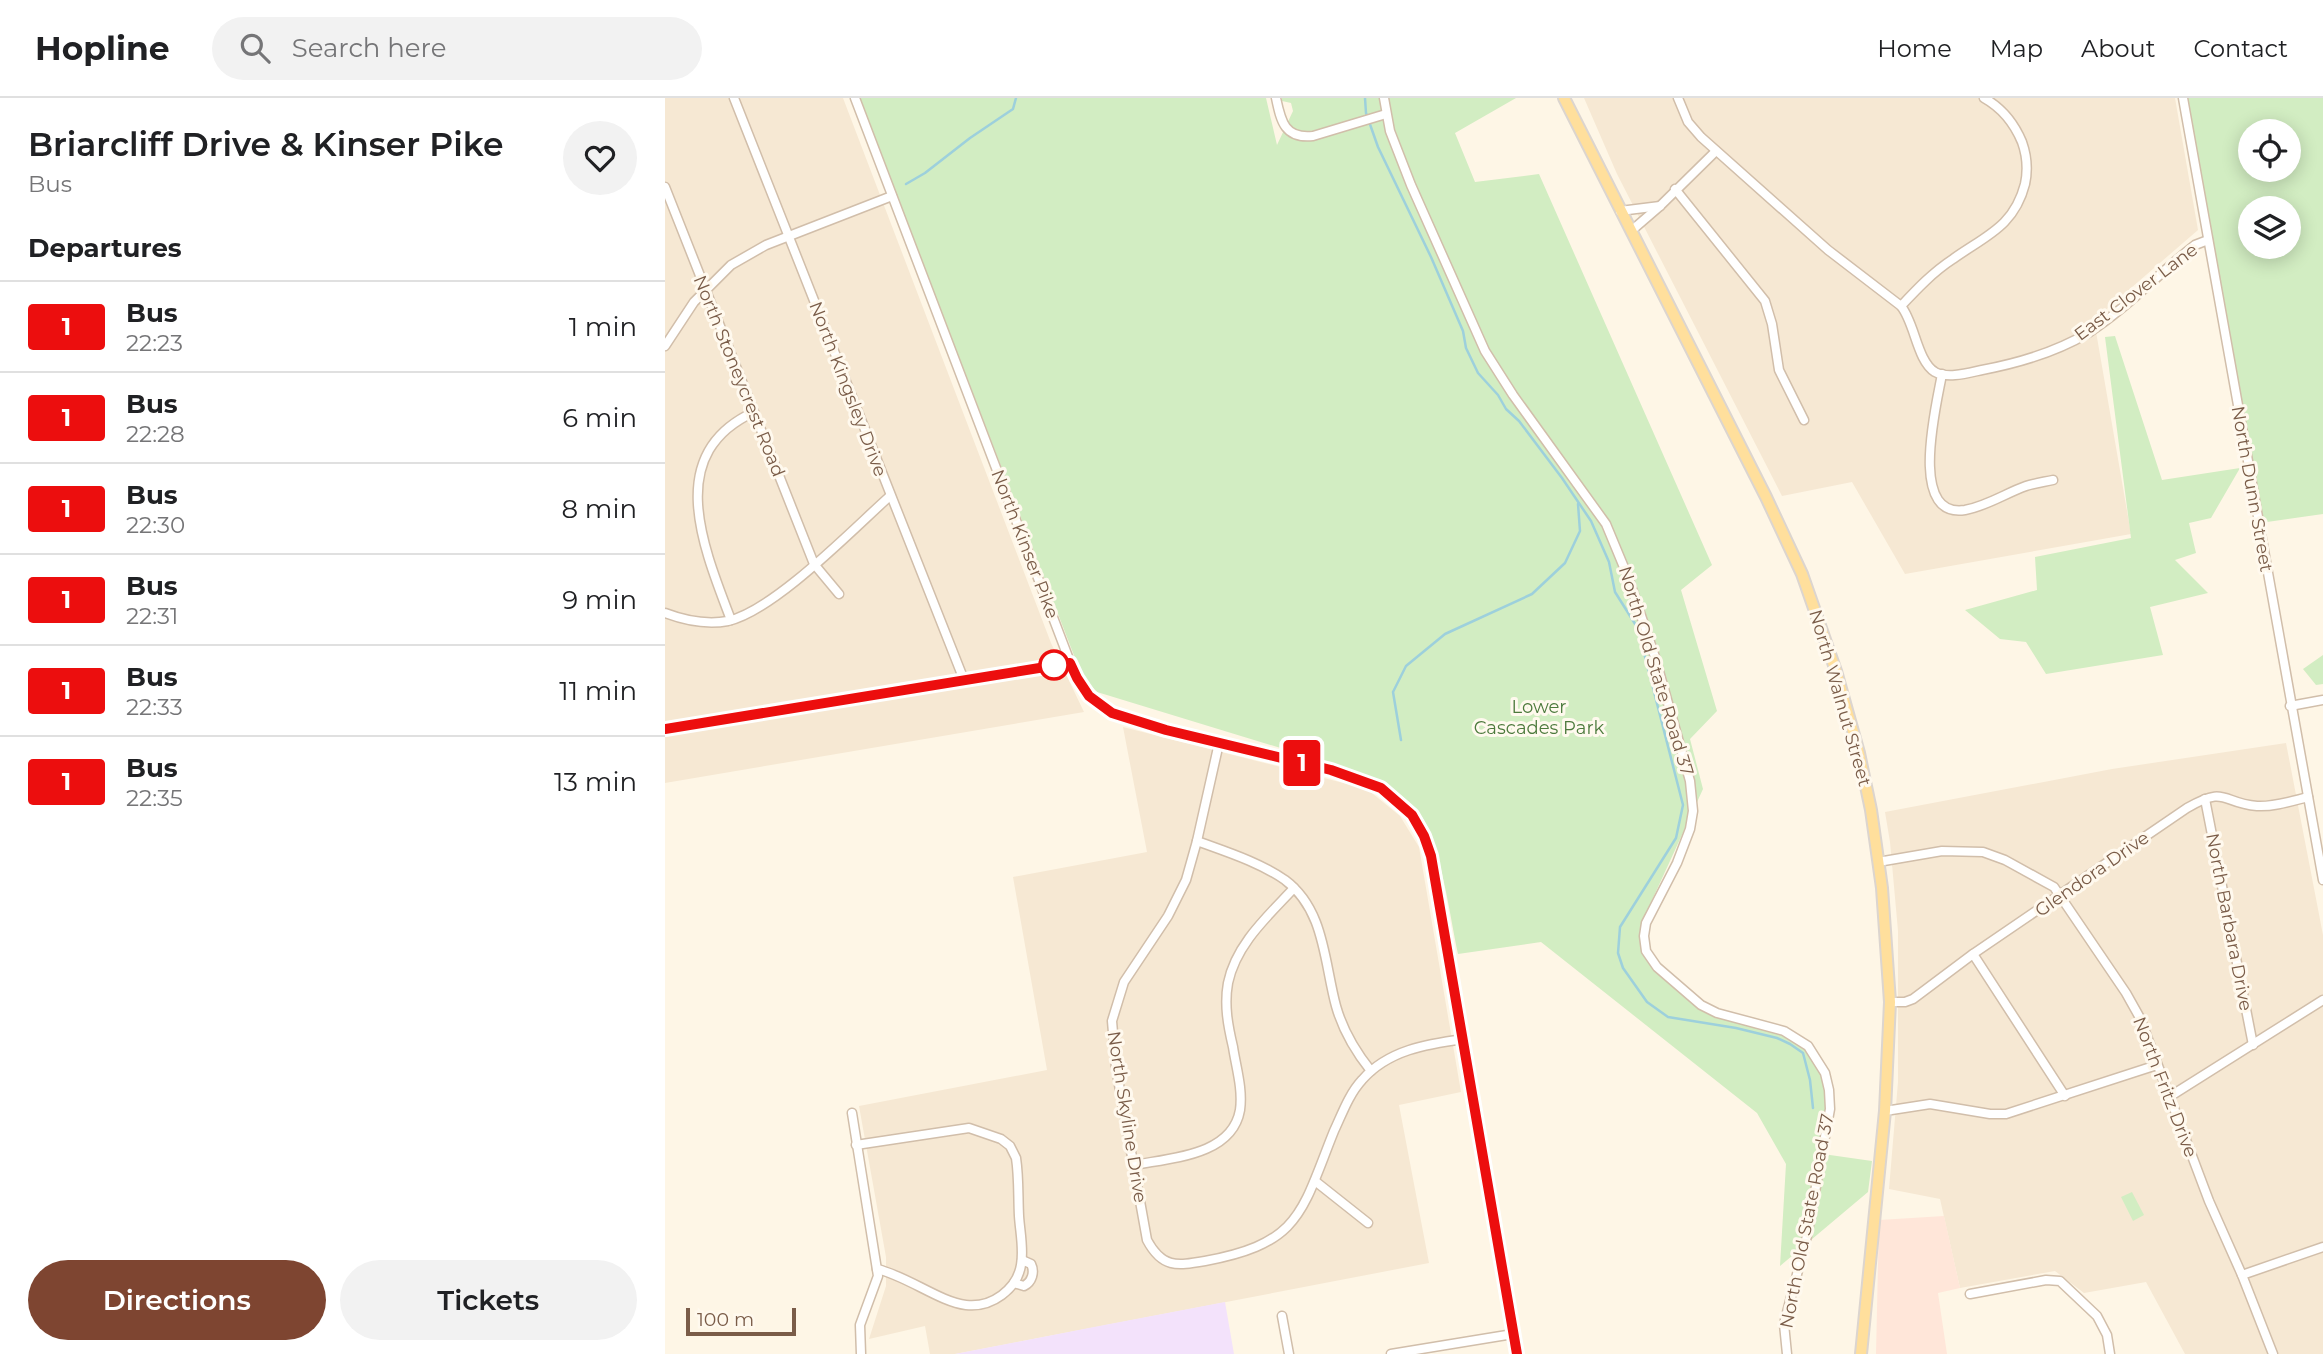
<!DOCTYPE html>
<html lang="en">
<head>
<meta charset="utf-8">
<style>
	:root { --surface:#fff; --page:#f2f2f2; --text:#202124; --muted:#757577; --line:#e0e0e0; --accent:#7e4531 }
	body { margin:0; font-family:Montserrat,sans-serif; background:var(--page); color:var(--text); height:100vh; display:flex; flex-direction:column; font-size:26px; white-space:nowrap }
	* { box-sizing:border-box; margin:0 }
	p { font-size:23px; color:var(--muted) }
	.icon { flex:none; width:38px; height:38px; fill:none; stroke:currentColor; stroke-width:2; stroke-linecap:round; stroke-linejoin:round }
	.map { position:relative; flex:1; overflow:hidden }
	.sheet { display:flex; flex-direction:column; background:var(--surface); width:665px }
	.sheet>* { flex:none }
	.badge { padding:0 14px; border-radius:5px; font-size:24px; line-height:46px }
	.fabs { position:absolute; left:1573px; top:21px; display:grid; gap:14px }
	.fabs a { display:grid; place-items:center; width:63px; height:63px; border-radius:50%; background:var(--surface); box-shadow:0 4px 18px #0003; font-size:35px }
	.scale { position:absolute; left:21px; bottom:18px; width:110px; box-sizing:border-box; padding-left:7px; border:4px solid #7a5c48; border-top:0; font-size:19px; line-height:24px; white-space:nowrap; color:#7a5c48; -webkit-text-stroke:5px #fff9ee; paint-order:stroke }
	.map>.badge { position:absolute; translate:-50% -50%; box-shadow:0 0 0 4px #fff }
	h2 { padding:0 28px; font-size:26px; line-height:63px }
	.round { display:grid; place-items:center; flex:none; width:74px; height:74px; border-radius:37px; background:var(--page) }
	.overview { display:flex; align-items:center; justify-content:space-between; height:119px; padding:0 28px }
	h1 { font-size:33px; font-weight:600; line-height:52px }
	.action { display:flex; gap:14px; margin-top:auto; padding:14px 28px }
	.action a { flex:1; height:80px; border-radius:42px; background:var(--accent); color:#fff; font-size:28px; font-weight:600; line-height:80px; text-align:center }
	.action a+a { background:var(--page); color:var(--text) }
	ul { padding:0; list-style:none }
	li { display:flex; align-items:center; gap:21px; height:91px; padding:0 28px; border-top:2px solid var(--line) }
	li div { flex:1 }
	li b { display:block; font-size:26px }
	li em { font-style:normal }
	li .badge { min-width:77px; font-weight:700; text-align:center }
	header { display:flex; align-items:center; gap:42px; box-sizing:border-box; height:98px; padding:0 35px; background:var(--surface); border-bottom:2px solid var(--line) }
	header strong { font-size:33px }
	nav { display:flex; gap:38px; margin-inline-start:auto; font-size:24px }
	.search { width:490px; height:63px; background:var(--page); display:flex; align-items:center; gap:18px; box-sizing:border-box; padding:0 24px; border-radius:38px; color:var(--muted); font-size:26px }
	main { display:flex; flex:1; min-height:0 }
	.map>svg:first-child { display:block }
	.residential { fill:#f6e8d3 }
	.commercial { fill:#ffe6d9 }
	.education { fill:#f3e2fb }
	.green { fill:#d2edc2; fill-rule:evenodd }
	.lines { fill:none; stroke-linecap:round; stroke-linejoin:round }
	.stream { stroke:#9dd0dc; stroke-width:2.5 }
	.minor-casing { stroke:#d1beaa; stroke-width:11 }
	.major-casing { stroke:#dcd5cf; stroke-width:14 }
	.minor { stroke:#fff; stroke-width:8 }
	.major { stroke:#ffdf9c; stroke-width:10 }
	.line-casing { stroke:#fff; stroke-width:16 }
	.line { stroke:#ec0e0e; stroke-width:10 }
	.stop-dot { fill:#fff; stroke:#ec0e0e; stroke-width:3.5 }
	.labels { text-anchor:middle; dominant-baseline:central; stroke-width:6; stroke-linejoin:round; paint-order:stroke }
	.street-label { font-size:18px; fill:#7a5c48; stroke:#fff9ee }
	.park-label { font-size:18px; fill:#4c7a3c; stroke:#fff9ee }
</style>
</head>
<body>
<header>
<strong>Hopline</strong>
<div class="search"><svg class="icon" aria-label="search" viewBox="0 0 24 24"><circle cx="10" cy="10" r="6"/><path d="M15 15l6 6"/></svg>Search here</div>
<nav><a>Home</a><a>Map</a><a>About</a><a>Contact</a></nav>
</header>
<main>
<section class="sheet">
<div class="overview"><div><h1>Briarcliff Drive &amp; Kinser Pike</h1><p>Bus</p></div><a class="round"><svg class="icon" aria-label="heart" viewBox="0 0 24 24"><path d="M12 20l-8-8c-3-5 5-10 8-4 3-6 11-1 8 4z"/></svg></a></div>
<h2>Departures</h2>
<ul>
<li><span class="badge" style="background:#ec0e0e;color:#fff">1</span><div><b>Bus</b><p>22:23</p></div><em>1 min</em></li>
<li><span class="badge" style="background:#ec0e0e;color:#fff">1</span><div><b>Bus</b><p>22:28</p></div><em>6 min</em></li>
<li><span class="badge" style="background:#ec0e0e;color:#fff">1</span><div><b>Bus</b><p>22:30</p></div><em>8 min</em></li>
<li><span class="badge" style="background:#ec0e0e;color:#fff">1</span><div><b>Bus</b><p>22:31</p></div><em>9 min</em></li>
<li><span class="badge" style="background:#ec0e0e;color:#fff">1</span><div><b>Bus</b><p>22:33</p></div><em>11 min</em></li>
<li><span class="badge" style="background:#ec0e0e;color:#fff">1</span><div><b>Bus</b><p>22:35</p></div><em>13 min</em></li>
</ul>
<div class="action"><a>Directions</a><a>Tickets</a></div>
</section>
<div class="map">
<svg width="1658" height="1256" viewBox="0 0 1658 1256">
	<rect width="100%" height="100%" fill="#fef6e6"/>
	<g class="residential">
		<polygon points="0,0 178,0 386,545 419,614 0,685"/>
		<polygon points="919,0 1510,0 1533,132 1429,222 1466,436 1240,476 1187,384 1117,398 952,76"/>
		<polygon points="458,629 702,691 735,718 754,749 796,994 734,1007 764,1165 290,1256 265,1256 260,1228 204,1241 221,1188 221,1159 194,1008 382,972 348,779 482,754"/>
		<polygon points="1621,645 1658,837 1658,1256 1520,1256 1481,1184 1419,1195 1390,1173 1295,1190 1275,1101 1224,1091 1233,984 1233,833 1225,744 1220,714 1447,671"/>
	</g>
	<polygon class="commercial" points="1279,1118 1295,1190 1273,1195 1282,1256 1211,1256 1214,1122"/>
	<polygon class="education" points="560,1204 569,1256 290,1256 429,1229"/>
	<g class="green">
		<path d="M194,0H601L612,47L628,13L626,5L617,3V0H851L790,35L810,84L874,76L1047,467L1016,492L1052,613L1025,641L1038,691L977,824C975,833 973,843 978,850C986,864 1029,908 1043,915C1084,936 1134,921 1157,975C1167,999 1160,1031 1158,1056L1207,1063L1203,1094L1115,1168L1121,1066L1092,1015L876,844L793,856C785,819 776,749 757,719C741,696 716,683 691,673L432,594L419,580L410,560Z"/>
		<path d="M1518,0H1658V416L1595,425ZM1586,33H1624V72H1586ZM1586,110H1624V149H1586Z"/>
		<polygon points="1450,238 1497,382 1575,370 1546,420 1524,425 1531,455 1510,462 1543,495 1485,509 1498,557 1381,576 1361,544 1335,541 1300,512 1372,492 1370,459 1466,440 1440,239"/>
		<polygon points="1658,557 1658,586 1651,587 1638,571"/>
		<polygon points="1467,1094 1479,1117 1468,1123 1456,1099"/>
	</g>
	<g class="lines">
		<g class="stream">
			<polyline points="700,0 701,15 713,49 766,159 798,233 801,250 813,275 833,297 841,311 854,323 897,380 926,423 944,464 950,494 972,529 976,543 1018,707 1011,740 955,829 953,855 958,870 982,904 1003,919 1071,930 1112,940 1125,946 1138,955 1145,982 1148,1010"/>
			<polyline points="241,86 260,75 305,40 348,11 351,0"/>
			<polyline points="736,642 728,594 741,568 780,536 867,496 900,465 915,433 913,406"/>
		</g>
		<g class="minor-casing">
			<g id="minor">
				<polyline points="69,0 299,582"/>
				<polyline points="190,0 405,564 424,598 447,615 521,638 666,672 716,690 739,708 752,725 763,748 769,773 852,1256"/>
				<path d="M611,0C616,24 620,41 648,38L721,16"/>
				<polyline points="719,0 725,33 746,87 820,253 848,297 941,426 963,479 990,559 1025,683 1028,713 1025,731 1012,765 981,825 979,838 981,853 992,869 1036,907 1052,915 1119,933 1143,948 1160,975 1164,992 1165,1011 1142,1138 1119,1226 1122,1256"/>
				<path d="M1013,0L1023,24L1036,39L1163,152L1236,208C1250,225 1252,263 1270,274C1283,281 1303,275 1317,272C1354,265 1391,254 1423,235C1462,210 1494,175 1530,147L1543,142"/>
				<polyline points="1518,0 1658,782"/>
				<polyline points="0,89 149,466 174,496"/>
				<polyline points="1010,91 1100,203 1107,226 1114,272 1139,322"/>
				<polyline points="955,113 995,108"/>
				<polyline points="966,133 995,108 1051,53"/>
				<path d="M1236,208C1252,191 1268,174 1288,161C1320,138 1349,129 1360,86C1363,72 1362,58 1357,44C1349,25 1337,10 1319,0"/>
				<polyline points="0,248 29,204 66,167 101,147 227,98"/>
				<path d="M1277,276C1272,305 1242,421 1300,412C1322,408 1341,395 1361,388C1370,385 1379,384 1388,382"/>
				<path d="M0,515C21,523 41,527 63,523C110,512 188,431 225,398"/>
				<path d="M66,522C36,444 0,355 89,314"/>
				<polyline points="1625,608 1658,602"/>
				<polyline points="0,631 405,564"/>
				<path d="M554,645L532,743L521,782L503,818L459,884L447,923L451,970L482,1142C497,1170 511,1168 540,1163C636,1145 636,1115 669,1033C677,1016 684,996 697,982C723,952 762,946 799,941"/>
				<polyline points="1540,701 1588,947"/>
				<path d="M532,743C562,754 594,764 620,782C660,812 659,864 671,908C678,933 690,953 706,973"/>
				<polyline points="1213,764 1277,753 1318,754 1340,762 1389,789 1461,895 1475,920 1544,1103 1577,1177 1608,1256"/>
				<polyline points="1308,856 1400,998"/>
				<path d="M1225,904H1240L1248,901L1308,856L1522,710C1562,687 1556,705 1592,708C1609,709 1627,703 1643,699"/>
				<polyline points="1504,999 1658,902"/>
				<polyline points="1220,1013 1265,1006 1325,1016 1341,1016 1492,967"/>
				<polyline points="187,1015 213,1178 195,1227 196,1256"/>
				<path d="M191,1047L304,1030L336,1041L345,1048L351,1060C354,1079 353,1099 354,1118C355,1134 359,1151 356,1167C352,1191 327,1210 301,1207C275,1204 242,1178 212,1171"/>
				<path d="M469,1067C505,1060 567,1058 575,1012C578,991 571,969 568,949C563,928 559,907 563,885C571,846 603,818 629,790"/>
				<polyline points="650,1083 703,1125"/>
				<polyline points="1577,1177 1658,1149"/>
				<path d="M349,1185L359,1188C367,1184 370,1174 366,1166L357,1162"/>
				<polyline points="1305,1196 1381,1182 1395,1183 1432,1218 1442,1237 1445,1256"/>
				<polyline points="617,1218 624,1256"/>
				<polyline points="726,1256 848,1236"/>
			</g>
		</g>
		<g class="major-casing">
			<polyline id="major" points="899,0 1101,399 1137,476 1171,573 1194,655 1206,712 1217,790 1225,904 1220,1013 1196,1256"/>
		</g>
		<use href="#minor" class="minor"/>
		<use href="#major" class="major"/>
	</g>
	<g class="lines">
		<g class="line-casing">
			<polyline id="line" points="0,631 405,565 412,580 424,598 447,615 501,632 666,672 716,690 747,717 759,738 766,758 852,1256"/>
		</g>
		<use href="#line" class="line"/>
	</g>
	<circle class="stop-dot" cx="389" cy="567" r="14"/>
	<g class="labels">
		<g class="street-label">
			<text transform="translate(1471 194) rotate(-37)">East Clover Lane</text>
			<text transform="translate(74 278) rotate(68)">North Stoneycrest Road</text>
			<text transform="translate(183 291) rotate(69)">North Kingsley Drive</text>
			<text transform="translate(1587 391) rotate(80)">North Dunn Street</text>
			<text transform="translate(360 446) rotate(69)">North Kinser Pike</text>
			<text transform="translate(991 573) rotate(73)">North Old State Road 37</text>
			<text transform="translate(1175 600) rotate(74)">North Walnut Street</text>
			<text transform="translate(1427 776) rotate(-35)">Glendora Drive</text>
			<text transform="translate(1564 824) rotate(79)">North Barbara Drive</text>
			<text transform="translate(1500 989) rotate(69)">North Fritz Drive</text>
			<text transform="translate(462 1019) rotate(81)">North Skyline Drive</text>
			<text transform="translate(1142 1123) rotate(-79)">North Old State Road 37</text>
		</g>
		<g class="park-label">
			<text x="874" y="609">Lower<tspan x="874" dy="21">Cascades Park</tspan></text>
		</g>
	</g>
</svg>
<div class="fabs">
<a><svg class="icon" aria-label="locate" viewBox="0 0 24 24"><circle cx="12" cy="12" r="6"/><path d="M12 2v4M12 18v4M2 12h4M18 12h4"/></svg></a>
<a><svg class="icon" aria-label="layers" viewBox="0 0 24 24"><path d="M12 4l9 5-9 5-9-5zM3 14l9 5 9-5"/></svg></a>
</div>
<div class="scale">100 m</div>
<b class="badge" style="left:637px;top:665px;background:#ec0e0e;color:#fff">1</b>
</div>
</main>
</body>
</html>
